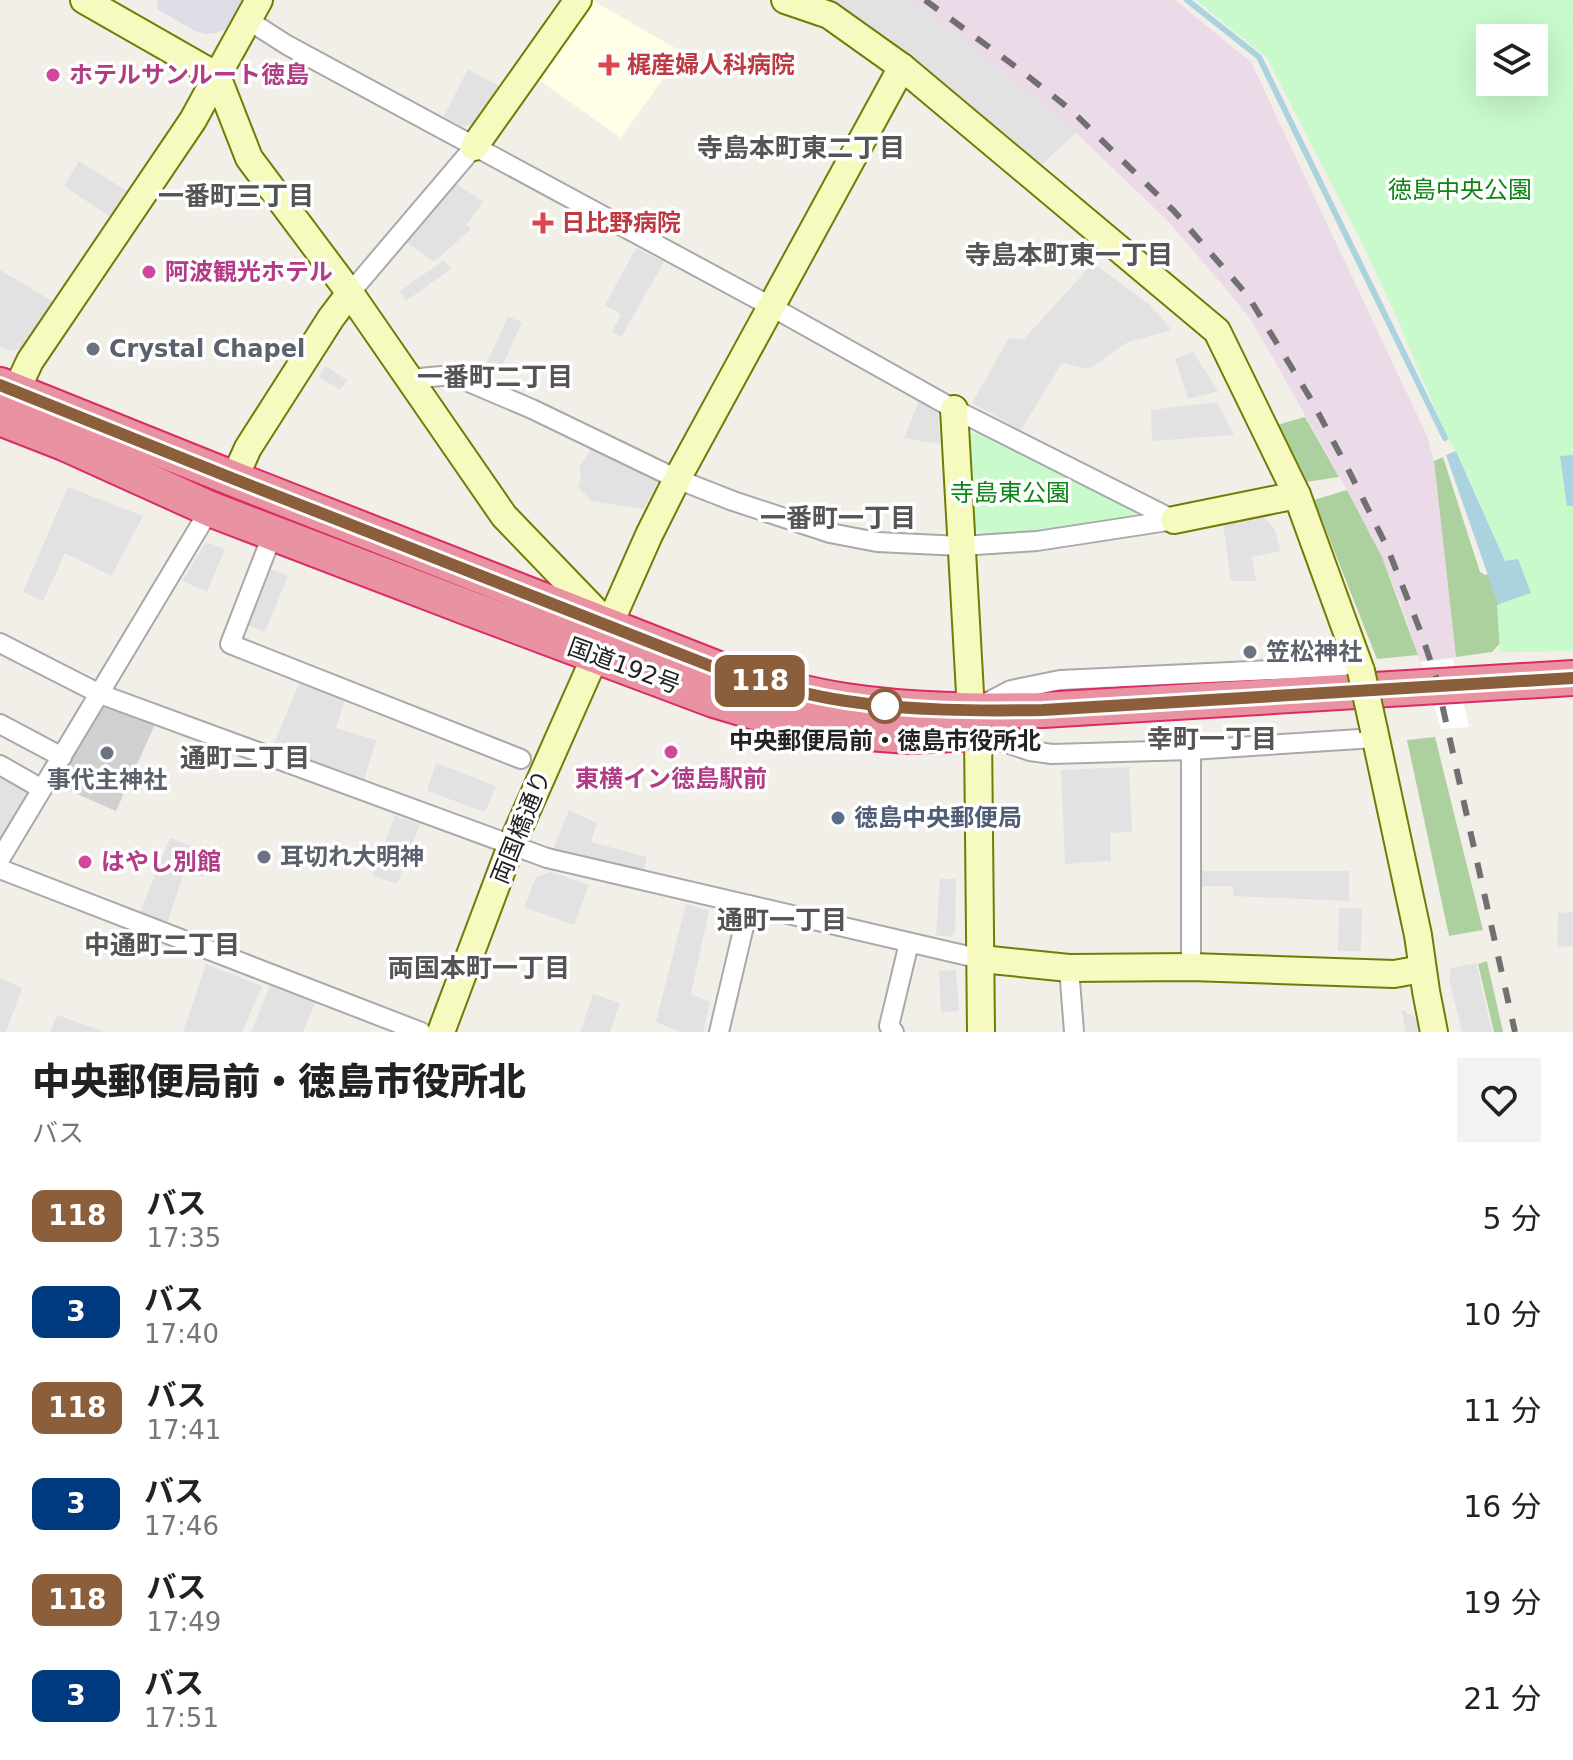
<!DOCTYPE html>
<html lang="ja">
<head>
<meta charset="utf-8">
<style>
	:root { --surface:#fff; --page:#f2f2f2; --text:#222; --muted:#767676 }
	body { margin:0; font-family:"DejaVu Sans","Noto Sans JP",sans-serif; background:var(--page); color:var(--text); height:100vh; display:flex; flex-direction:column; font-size:30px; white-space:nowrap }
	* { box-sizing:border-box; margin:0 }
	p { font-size:26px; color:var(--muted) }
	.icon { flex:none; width:44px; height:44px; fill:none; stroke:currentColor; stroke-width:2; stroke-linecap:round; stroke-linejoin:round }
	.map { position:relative; height:1032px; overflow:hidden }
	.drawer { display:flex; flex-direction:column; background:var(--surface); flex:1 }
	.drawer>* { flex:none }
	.badge { padding:0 16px; border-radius:12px; font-size:28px; line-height:52px }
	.buttons { position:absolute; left:1476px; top:24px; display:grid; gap:16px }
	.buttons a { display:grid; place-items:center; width:72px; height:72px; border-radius:0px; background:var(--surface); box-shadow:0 8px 32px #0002; font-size:40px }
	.map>.badge { position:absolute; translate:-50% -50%; box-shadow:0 0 0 4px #fff }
	.round { display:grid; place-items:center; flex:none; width:84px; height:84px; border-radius:0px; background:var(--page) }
	.headline { display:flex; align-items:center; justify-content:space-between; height:136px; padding:0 32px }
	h1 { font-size:38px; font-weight:800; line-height:60px }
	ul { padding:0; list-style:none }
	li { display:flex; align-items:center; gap:24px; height:96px; padding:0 32px }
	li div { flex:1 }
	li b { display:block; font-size:30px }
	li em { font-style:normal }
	li .badge { min-width:88px; font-weight:700; text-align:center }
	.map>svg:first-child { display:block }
	.industrial { fill:#ebdbe8 }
	.education { fill:#ffffe5 }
	.religious { fill:#d0d0d0 }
	.forest { fill:#add19e }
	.park { fill:#c8facc; fill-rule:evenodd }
	.parking { fill:#e2e2e2 }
	.plaza { fill:#dddde8 }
	.water { fill:#aad3df }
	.pier { fill:#fff }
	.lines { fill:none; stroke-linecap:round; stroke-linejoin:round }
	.stream { stroke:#aad3df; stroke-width:6 }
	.street-casing { stroke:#a9a9a9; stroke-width:22 }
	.secondary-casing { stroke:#707d05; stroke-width:30 }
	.highway-casing { stroke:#dc2a67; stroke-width:38 }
	.street { stroke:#fff; stroke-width:18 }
	.secondary { stroke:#f7fabf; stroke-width:26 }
	.highway { stroke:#e892a2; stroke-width:34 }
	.rail { stroke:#707070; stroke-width:6; stroke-dasharray:16 16; stroke-linecap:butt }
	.secondary-bridge-casing { stroke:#707d05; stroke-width:30; stroke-linecap:butt }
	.secondary-bridge { stroke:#f7fabf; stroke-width:26 }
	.line-casing { stroke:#fff; stroke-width:18 }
	.line { stroke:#8b5e3c; stroke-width:12 }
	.health-dot { fill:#e0444e; stroke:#fff; stroke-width:3 }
	.hotel-dot { fill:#d1479c; stroke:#fff; stroke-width:3 }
	.worship-dot { fill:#6b7280; stroke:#fff; stroke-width:3 }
	.stop-dot { fill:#fff; stroke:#8b5e3c; stroke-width:4 }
	.service-dot { fill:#5c6f8a; stroke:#fff; stroke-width:3 }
	.labels { text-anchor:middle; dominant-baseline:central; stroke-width:7; stroke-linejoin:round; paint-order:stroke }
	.health-label { font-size:24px; font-weight:bold; fill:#be3a42; stroke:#fff; text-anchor:start }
	.hotel-label { font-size:24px; font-weight:bold; fill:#b23c85; stroke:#fff; text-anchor:start }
	.park-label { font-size:24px; fill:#0c8416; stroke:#fff }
	.worship-label { font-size:24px; font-weight:bold; fill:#5b616d; stroke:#fff; text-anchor:start }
	.street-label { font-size:24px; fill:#222; stroke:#fff }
	.stop-label { font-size:24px; font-weight:bold; fill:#222; stroke:#fff }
	.service-label { font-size:24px; font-weight:bold; fill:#4e5e75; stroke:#fff; text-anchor:start }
	.neighbourhood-label { font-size:26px; font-weight:bold; fill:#555; stroke:#fff }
</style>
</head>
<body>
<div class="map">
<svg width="1573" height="1032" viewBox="0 0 1573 1032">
	<rect width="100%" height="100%" fill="#f2efe9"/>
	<polygon class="industrial" points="907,0 1175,0 1251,62 1427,436 1434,461 1456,657 1420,661 1402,607 1382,557 1347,490 1269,351 1250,319 1226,289 1166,219 1076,133 933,17"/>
	<polygon class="education" points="588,0 592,0 682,52 621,138 536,78"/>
	<polygon class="religious" points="102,706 120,709 156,722 116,811 54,784"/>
	<g class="forest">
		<polygon points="1305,417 1339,477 1300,483 1273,426"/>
		<polygon points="1443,457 1480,572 1485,575 1534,563 1504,639 1492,652 1456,657 1434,461"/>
		<polygon points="1347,490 1382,557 1418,655 1377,659 1314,500"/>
		<polygon points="1435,737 1483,930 1449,936 1407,740"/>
		<polygon points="1487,961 1503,1032 1494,1032 1478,964"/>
	</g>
	<g class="park">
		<path d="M1196,0H1573V651L1500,652L1497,605L1530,592L1504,558L1459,456L1445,433L1397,318L1363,245L1267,58ZM1490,38H1534V82H1490Z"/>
		<polygon points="974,433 984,434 1133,508 1134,513 1130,517 994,537 971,529 967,436"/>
	</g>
	<g class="parking">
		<polygon points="832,0 907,0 933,17 1076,133 1040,166 827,7"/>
		<polygon points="468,69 502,88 478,124 462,127 444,116"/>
		<polygon points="79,161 130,193 112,218 64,186"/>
		<polygon points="455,183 483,202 466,225 471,229 434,262 406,242"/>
		<polygon points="636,248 664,262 621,337 612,332 621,314 605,305"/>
		<polygon points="444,260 451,269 406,301 400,291"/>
		<polygon points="1093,263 1149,304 1172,330 1128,342 1089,369 1062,363 1021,430 972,403 1009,338 1024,339"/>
		<polygon points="0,270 54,302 25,347 11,351 0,347"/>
		<polygon points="508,317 522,322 501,369 487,362"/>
		<polygon points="1193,352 1218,391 1188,399 1175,359"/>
		<polygon points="325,366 347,380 340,390 319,377"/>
		<polygon points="919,401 938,412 940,444 904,438"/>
		<polygon points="1217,402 1234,435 1152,441 1151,410"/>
		<polygon points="592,447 659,479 644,509 592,501 578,487 581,477 579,468"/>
		<polygon points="68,487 143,516 111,576 65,553 43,601 23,592"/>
		<polygon points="1250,512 1266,519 1275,530 1280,551 1252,557 1256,581 1231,581 1222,517"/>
		<polygon points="206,542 225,549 207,592 182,581"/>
		<polygon points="265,567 288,576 265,632 243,623"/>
		<polygon points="301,679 345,699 336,728 376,740 364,781 318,765 273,746"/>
		<polygon points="436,763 496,786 485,812 427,791"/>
		<polygon points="1129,767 1132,832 1110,833 1111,861 1065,864 1061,770"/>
		<polygon points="0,774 33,790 0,845"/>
		<polygon points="569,810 597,823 591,842 647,857 644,871 554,848"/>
		<polygon points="395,816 420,824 397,884 372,875"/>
		<polygon points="170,838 210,853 203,877 185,870 166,926 139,915"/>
		<polygon points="1199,871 1349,871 1349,901 1233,896 1233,886 1199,886"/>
		<polygon points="551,872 589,885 574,925 524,907 536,877"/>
		<polygon points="940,879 956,879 955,931 951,937 936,935"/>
		<polygon points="686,904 709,911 691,994 710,1002 703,1032 680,1032 656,1022"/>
		<polygon points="1339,908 1362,908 1361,951 1338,951"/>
		<polygon points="1573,912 1573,946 1557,947 1558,913"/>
		<polygon points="1476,963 1492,1032 1462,1032 1449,979 1451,968"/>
		<polygon points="206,964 262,986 242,1032 183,1032"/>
		<polygon points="956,970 959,1011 941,1012 939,971"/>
		<polygon points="0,978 22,988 6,1032 0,1032"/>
		<polygon points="270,986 315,1003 303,1032 251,1032"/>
		<polygon points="593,994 620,1003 610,1032 580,1032"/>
		<polygon points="1401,1009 1418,1019 1421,1032 1406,1032"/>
		<polygon points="57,1015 105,1032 50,1032"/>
	</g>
	<polygon class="plaza" points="158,0 243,0 225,29 216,33 206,34 195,31 157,9"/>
	<g class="water">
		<polygon points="1456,451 1505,561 1518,559 1531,593 1498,604 1446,455"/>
		<polygon points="1573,455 1573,506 1567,506 1560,456"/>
	</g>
	<polygon class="pier" points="1453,659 1469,727 1441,729 1422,662"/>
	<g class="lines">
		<polyline class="stream" points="1187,0 1259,57 1445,438"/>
		<g class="street-casing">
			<g id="street">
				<polyline points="248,20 287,45 772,307 954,409 1174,520"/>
				<polyline points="350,293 474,147"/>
				<polyline points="409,379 452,375 532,409 677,479 733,501 830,533 877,542 961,546 1037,541 1174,520"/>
				<polyline points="273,533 230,644 521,759"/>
				<polyline points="0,643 100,694 547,858 981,959"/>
				<polyline points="984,704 1011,690 1060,680 1359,666"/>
				<polyline points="0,724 62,757"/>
				<polyline points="989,737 1030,751 1052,754 1191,750 1375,738"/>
				<polyline points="1191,750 1191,967"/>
				<polyline points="0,765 42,789"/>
				<polyline points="0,859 210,509"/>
				<polyline points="0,869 421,1032"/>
				<polyline points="1069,968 1074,1032"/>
				<polyline points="719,1032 749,905"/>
				<polyline points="894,1032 889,1026 909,943"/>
			</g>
		</g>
		<g class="secondary-casing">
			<g id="secondary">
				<polyline points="84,0 217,76 259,0"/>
				<polyline points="785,0 829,15 902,67 1217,331 1297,495 1361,671"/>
				<polyline points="217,76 249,158 350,293 504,516 607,623"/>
				<polyline points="474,147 578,0"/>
				<polyline points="16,391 30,361 193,120 217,76"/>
				<polyline points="954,409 971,711"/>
				<polyline points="234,479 248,448 331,318 350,293"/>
				<polyline points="1174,520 1297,495"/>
				<polyline points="1374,730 1418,935 1426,991 1434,1032"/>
				<polyline points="978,733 981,1032"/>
				<polyline points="981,959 1069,968 1191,967 1394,974 1422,969"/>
				<polyline points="441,1032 511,846 649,535 677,479 902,67"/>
			</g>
		</g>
		<g class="highway-casing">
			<g id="highway">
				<path d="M0,385L234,479L726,672C766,683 805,695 846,701C911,711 977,711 1043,710L1573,678"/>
				<polyline points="0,418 64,443 210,509 466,607 714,700 778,719 842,731 908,736 1001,732"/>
			</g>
		</g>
		<use href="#street" class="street"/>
		<use href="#secondary" class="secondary"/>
		<use href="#highway" class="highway"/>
		<polyline class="rail" points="925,0 1020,70 1071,110 1174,211 1248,296 1312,401 1350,473 1387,547 1420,630 1436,677 1515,1032"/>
		<g class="secondary-bridge-casing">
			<polyline id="secondary-bridge" points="1361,671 1374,730"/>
		</g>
		<use href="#secondary-bridge" class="secondary-bridge"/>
	</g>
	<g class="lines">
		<g class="line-casing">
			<path id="line" d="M0,385L234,479L726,672C766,683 805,695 846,701C911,711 977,711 1043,710L1573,678"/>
		</g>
		<use href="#line" class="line"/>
	</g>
	<g class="health-dot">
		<path d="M605 53h8v8h8v8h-8v8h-8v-8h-8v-8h8z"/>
		<path d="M539 211h8v8h8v8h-8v8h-8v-8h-8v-8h8z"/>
	</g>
	<g class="hotel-dot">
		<circle cx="53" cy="75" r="8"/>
		<circle cx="149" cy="272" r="8"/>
		<circle cx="671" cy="752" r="8"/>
		<circle cx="85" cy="862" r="8"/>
	</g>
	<g class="worship-dot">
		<circle cx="93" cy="349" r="8"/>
		<circle cx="1250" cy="652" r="8"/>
		<circle cx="107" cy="753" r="8"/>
		<circle cx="264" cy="857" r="8"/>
	</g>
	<circle class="stop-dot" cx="885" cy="706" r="16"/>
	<circle class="service-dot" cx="838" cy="818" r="8"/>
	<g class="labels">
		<g class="health-label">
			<text x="627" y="65">梶産婦人科病院</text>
			<text x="561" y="223">日比野病院</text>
		</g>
		<g class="hotel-label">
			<text x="69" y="75">ホテルサンルート徳島</text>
			<text x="165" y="272">阿波観光ホテル</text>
			<text x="671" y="779" text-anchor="middle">東横イン徳島駅前</text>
			<text x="101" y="862">はやし別館</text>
		</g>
		<g class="park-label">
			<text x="1460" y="190">徳島中央公園</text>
			<text x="1010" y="493">寺島東公園</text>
		</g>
		<g class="worship-label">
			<text x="109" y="349">Crystal Chapel</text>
			<text x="1266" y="652">笠松神社</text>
			<text x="107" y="780" text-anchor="middle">事代主神社</text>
			<text x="280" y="857">耳切れ大明神</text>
		</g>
		<g class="street-label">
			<text transform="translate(624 666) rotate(20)">国道192号</text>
			<text transform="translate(521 827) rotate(-68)">両国橋通り</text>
		</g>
		<g class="stop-label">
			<text x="885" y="741">中央郵便局前・徳島市役所北</text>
		</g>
		<g class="service-label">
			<text x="854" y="818">徳島中央郵便局</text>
		</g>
		<g class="neighbourhood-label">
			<text x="801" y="148">寺島本町東二丁目</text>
			<text x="236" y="196">一番町三丁目</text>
			<text x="1069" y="255">寺島本町東一丁目</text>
			<text x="495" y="377">一番町二丁目</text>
			<text x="838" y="518">一番町一丁目</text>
			<text x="1212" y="739">幸町一丁目</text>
			<text x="245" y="758">通町二丁目</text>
			<text x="782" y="920">通町一丁目</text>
			<text x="162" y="945">中通町二丁目</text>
			<text x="479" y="968">両国本町一丁目</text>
		</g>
	</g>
</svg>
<div class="buttons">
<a><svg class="icon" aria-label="layers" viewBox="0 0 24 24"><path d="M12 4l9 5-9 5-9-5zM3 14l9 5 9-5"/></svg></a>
</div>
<b class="badge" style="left:760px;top:681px;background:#8b5e3c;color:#fff">118</b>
</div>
<section class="drawer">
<div class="headline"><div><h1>中央郵便局前・徳島市役所北</h1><p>バス</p></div><a class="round"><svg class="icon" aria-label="heart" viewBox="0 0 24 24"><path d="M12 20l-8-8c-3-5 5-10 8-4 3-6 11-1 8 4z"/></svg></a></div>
<ul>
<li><span class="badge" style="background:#8b5e3c;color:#fff">118</span><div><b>バス</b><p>17:35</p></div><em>5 分</em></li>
<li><span class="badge" style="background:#003b80;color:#fff">3</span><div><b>バス</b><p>17:40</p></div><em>10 分</em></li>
<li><span class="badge" style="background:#8b5e3c;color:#fff">118</span><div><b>バス</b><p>17:41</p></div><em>11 分</em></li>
<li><span class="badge" style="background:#003b80;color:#fff">3</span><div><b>バス</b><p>17:46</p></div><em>16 分</em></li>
<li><span class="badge" style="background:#8b5e3c;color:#fff">118</span><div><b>バス</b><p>17:49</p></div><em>19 分</em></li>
<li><span class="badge" style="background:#003b80;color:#fff">3</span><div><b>バス</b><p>17:51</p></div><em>21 分</em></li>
</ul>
</section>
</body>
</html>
